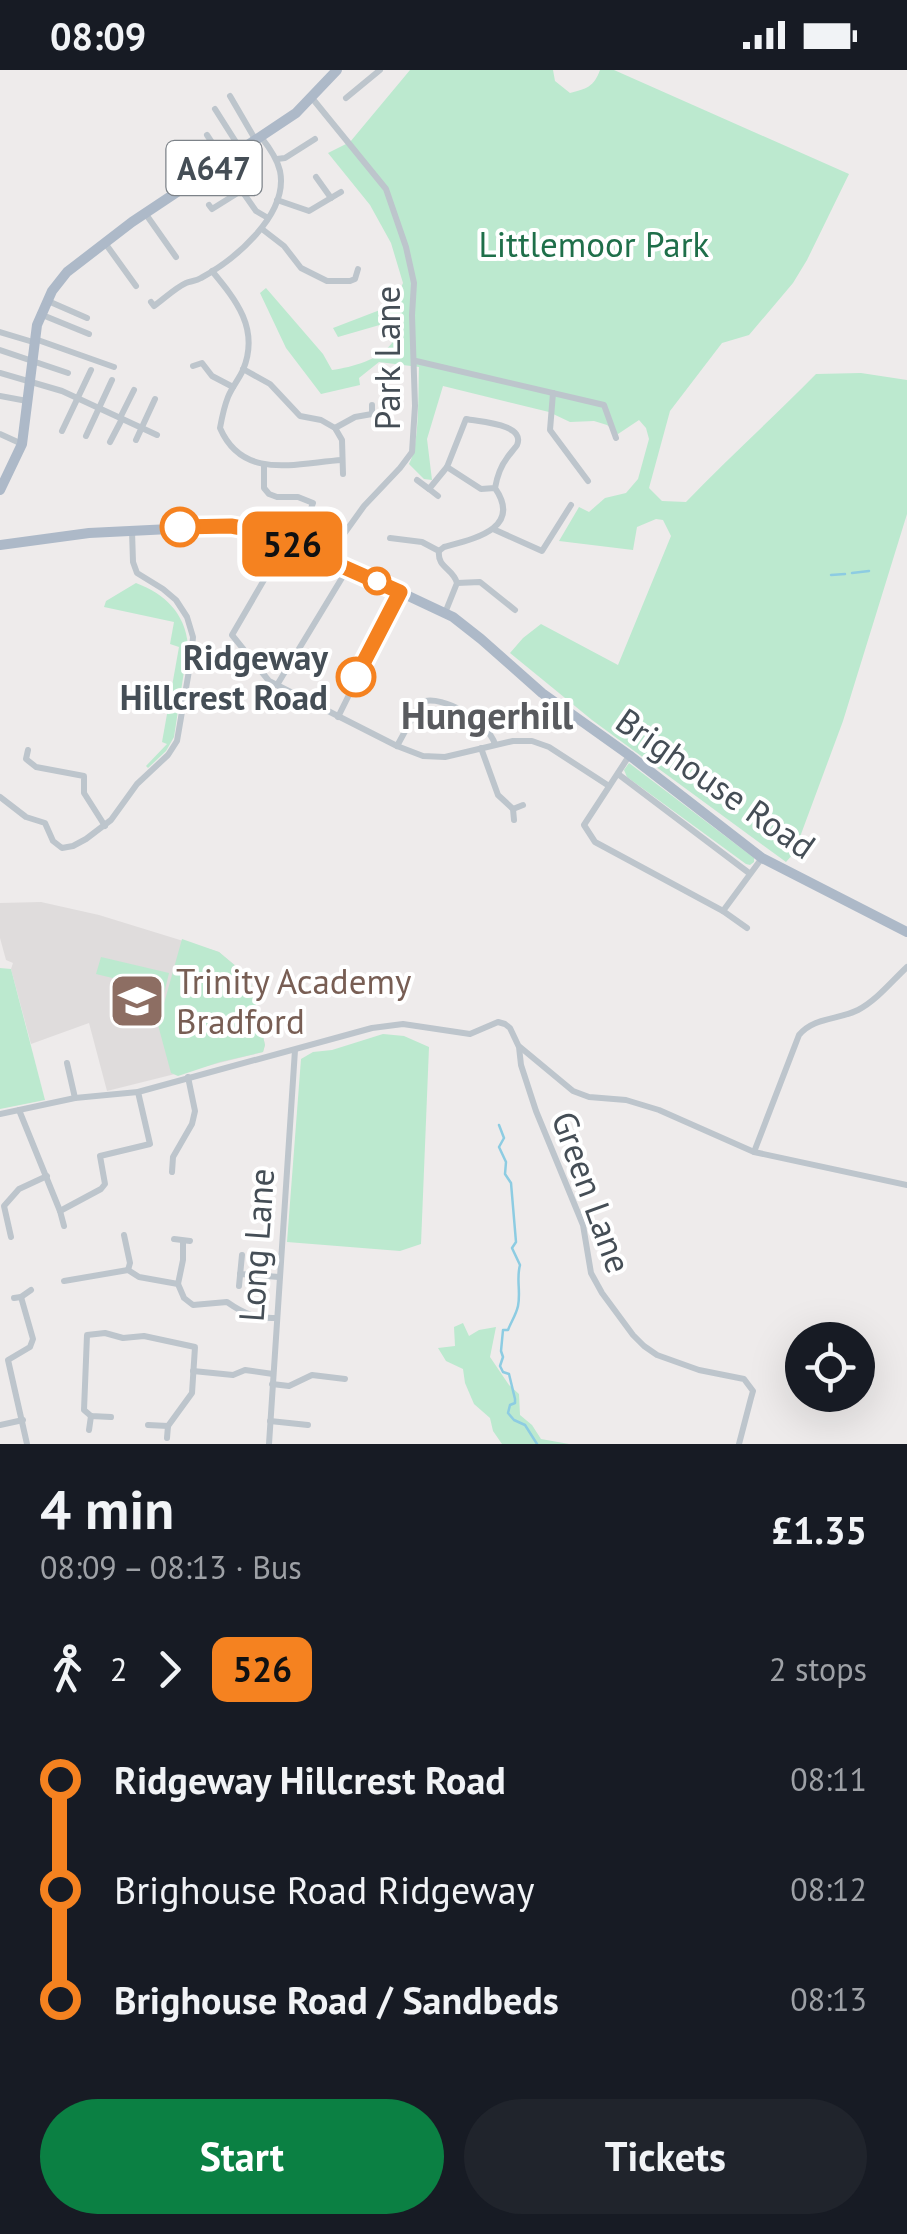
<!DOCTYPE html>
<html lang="en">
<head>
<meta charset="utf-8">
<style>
	:root { --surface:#171b24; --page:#20242c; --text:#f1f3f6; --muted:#9ea1a6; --accent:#0b8043 }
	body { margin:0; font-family:"PT Sans",sans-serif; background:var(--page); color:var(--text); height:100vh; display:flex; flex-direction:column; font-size:38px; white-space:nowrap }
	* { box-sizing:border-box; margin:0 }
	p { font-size:32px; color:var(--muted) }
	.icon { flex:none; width:55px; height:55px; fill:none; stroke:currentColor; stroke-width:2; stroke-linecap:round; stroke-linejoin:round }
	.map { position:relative; height:1374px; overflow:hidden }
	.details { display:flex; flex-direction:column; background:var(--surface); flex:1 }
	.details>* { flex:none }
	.badge { padding:0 20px; border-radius:15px; font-size:35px; line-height:65px }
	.fabs { position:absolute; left:785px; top:1252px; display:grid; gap:20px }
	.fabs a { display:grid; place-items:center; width:90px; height:90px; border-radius:50%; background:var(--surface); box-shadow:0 10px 40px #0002; font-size:50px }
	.map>.badge { position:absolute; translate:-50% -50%; box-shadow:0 0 0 5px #fff }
	.legs { display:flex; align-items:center; gap:15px; height:110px; padding:0 40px; font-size:32px }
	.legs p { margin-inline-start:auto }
	.head { display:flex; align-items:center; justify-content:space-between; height:170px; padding:0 40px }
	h1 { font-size:55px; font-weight:700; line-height:75px }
	.button { display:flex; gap:20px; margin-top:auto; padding:20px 40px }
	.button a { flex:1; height:115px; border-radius:60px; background:var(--accent); color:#fff; font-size:40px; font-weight:700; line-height:115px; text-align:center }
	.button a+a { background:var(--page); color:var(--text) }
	ul { padding:0 40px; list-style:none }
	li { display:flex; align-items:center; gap:35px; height:110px; font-size:38px }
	li i { display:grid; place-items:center; width:15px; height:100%; margin:0 12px; background:currentColor }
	li i::after { content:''; width:25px; height:25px; margin:-12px; border:8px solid; border-radius:50%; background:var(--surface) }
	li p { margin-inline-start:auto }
	li:first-child i { background:linear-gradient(#0000 50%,currentColor 0) }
	li:last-child i { background:linear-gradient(currentColor 50%,#0000 0) }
	.status { display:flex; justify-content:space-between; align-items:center; height:70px; padding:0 50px; background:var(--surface); direction:ltr }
	.status svg { height:28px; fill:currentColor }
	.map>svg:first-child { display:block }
	.education { fill:#dfdcdc }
	.green { fill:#bce9cf }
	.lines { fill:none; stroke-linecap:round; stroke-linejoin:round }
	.stream { stroke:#8dcce2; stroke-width:2.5 }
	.street { stroke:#bdc5cc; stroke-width:6 }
	.primary { stroke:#adb9c8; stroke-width:10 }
	.line-1-casing { stroke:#fff; stroke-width:22 }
	.line-1 { stroke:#f58220; stroke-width:15 }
	.stop-1-dot { fill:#fff; stroke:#f58220; stroke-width:5 }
	.labels { text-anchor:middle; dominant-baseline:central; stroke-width:8; stroke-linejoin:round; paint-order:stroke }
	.shield { fill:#fff; stroke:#7d8389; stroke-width:2.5 }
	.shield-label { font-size:32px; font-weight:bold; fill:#454e56 }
	.park-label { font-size:35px; fill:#1f6f4a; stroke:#fff }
	.street-label { font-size:35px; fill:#454e56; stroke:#fff }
	.stop-label { font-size:35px; font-weight:bold; fill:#454e56; stroke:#fff; text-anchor:end }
	.education-label { font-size:35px; fill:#785e54; stroke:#fff; text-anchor:start }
	.neighbourhood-label { font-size:38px; font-weight:bold; fill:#595b5f; stroke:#fff }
</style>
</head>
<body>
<div class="status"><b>08:09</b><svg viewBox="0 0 49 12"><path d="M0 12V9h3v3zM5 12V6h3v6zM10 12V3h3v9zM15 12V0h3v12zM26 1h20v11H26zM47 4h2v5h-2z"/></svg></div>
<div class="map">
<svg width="907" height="1374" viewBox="0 0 907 1374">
	<rect width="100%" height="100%" fill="#eeebeb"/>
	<polygon class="education" points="41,832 99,845 219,882 250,908 265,975 263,982 107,1021 89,953 31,974 11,899 13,893 6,890 0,868 0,833"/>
	<g class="green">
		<path d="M410,0H553L555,11L570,23C586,19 594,17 600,0H614L849,104L807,190L793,213L749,265L722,273L670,341L649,418L662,431L686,432C728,388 773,348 816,304L861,303L907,310V444L843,651L794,783L786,792L592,650L510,583L523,568L541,554L618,595L671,466L663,450L656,449L637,457L633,480L559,471L579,437L589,442L605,428L626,423L638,409L649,369L646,358L639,350L618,364L607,355L594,351L570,352L549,342L443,316L427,369L432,410L424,409L409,394C420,375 418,321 419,297L379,292L359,308L360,315L321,324L286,278L260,223L266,218L323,284L332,300C353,297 379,290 392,273L390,260L383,254L338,267L333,258L393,235L403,213L391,173L370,135L328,83L350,72Z"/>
		<path d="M136,513C165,524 185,543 188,575L174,667L166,681L148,698L146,696L167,674L162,672L179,577L170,574L174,552L104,537L106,531Z"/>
		<polygon points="629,693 754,788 754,792 750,795 746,794 627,707 624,700"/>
		<polygon points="182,869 219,882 250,908 265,975 263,982 220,992 178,1006 171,1003 158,955"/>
		<polygon points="101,887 169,903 159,944 125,936 131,910 129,912 96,904"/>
		<polygon points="0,898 11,899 45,1030 0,1039"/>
		<polygon points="383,964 404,966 429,977 421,1174 400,1181 287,1172 301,989 313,982 332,980"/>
		<polygon points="463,1253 469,1266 479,1260 496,1257 490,1287 509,1315 519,1324 520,1345 532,1355 541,1369 569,1374 502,1374 493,1361 490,1348 474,1334 465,1313 463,1299 446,1291 438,1278 455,1276 454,1257"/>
	</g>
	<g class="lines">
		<g class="stream">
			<polyline points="852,503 869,501"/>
			<polyline points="831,505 845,504"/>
			<path d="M499,1055L504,1068L499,1077L506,1092L505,1104L511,1113L516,1172L512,1178L520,1195C516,1209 521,1221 518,1236C516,1245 511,1252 508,1260H503L501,1281L503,1287L500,1296L503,1302L509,1304L515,1329V1333L510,1335L508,1343L514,1350L525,1355L537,1374"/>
		</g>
		<g class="street">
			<polyline points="230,26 255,69"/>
			<polyline points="312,28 386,119 406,177 414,213 412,245 415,336 412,382 400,398 364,436 326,489"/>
			<polyline points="346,28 380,0"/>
			<polyline points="215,39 241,80"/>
			<polyline points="207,65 224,91"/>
			<polyline points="277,89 285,88 315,69"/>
			<polyline points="316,107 331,128"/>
			<polyline points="242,121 256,141 268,148"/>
			<polyline points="277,130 309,141 341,122"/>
			<polyline points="209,135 212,139 252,114"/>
			<polyline points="145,143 176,187"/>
			<polyline points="262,159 284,176 301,198 327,211 350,211 355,209 358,199"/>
			<polyline points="105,173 136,216"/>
			<path d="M212,201C236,230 260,259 243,300C239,309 232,317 228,327C224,337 222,347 220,358C243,411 296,393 342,390"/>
			<polyline points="48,231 87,248"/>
			<path d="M151,232L154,236C164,229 175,218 186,213C191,211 196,211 201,208C234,190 289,145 280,101C277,88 269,77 261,67"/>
			<polyline points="40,244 89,264"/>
			<polyline points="0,262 33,272"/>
			<polyline points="35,269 114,297"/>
			<polyline points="0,280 68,303"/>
			<polyline points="416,291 604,335 616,368"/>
			<polyline points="193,296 202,293 212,306 233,317"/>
			<polyline points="243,299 270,314 300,346 321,350 335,358 342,370 343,404"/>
			<polyline points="0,303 62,321 157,365"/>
			<polyline points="553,323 550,360 588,411"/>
			<polyline points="0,326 27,331"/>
			<polyline points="120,348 134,320"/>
			<polyline points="335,358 355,347 372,344 372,335"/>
			<polyline points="62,361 91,300"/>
			<polyline points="0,364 22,374"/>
			<polyline points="86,366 112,310"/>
			<polyline points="136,370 155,329"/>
			<polyline points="110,372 122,349"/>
			<polyline points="264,395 264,418 269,424 277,427 298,427 313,433 310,441"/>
			<polyline points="417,410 429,419 447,397"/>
			<polyline points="429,419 438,426"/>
			<polyline points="493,459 542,481 571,435"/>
			<polyline points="390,468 422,472 439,481"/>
			<polyline points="286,472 232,565 269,611 397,676 423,686 445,687 513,671 532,671 549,677 609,716"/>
			<polyline points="457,513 480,512 515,540"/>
			<path d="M445,543L457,513C453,498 437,498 439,481L444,477C473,469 523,459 495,418L481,419L447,397L466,349C480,352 526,354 517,375C516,377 508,386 507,388C500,397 497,407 495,418"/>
			<polyline points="277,615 348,498"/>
			<polyline points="338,647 400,522"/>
			<path d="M397,676L421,632C444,624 488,652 495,674"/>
			<polyline points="481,678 498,725 513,739 514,750"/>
			<polyline points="28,680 26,689 36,697 84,706 84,723 105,756"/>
			<polyline points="629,686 584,755 595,772 723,841 747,858"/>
			<polyline points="618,704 749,803"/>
			<polyline points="0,727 26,747 45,753 53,771 62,778 73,776 86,769 111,750 137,714 168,685 177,671 191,589 193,567 187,547 176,530 163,519 137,503 133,492 132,461"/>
			<polyline points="513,739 523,735"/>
			<polyline points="723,841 762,788"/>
			<polyline points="520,977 573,1021 589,1027 626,1030 659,1040 754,1082 907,1115"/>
			<polyline points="67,993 75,1028"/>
			<polyline points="19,1040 60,1141 64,1156"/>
			<polyline points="0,1044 75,1028 138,1022 372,958 403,954 470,964 498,952 505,954 510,958 519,977 521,995 536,1041 583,1155 591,1203 602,1223 633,1265 644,1276 657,1285 699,1300 744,1309 753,1321 751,1328 739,1374"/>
			<path d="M754,1082L799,965C814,947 838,950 858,940C877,930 892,911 907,897"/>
			<polyline points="172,1102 173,1087 192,1054 195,1041 188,1007"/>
			<polyline points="60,1141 101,1119 105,1114 100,1086 150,1074 138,1022"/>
			<polyline points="124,1165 130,1193 128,1200"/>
			<polyline points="11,1167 4,1136 19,1119 47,1106"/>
			<polyline points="174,1169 190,1171"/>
			<polyline points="240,1204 279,1207"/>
			<path d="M64,1211L128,1200L139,1207L178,1214L184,1228L193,1235L227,1232C244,1244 257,1249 277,1248"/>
			<polyline points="178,1214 183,1190 183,1171"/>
			<polyline points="239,1216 242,1185"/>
			<polyline points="21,1227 33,1269 30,1277 8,1290 27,1374"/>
			<polyline points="14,1228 21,1227 31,1220"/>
			<polyline points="193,1301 233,1305 245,1300 273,1304"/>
			<polyline points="272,1314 289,1316 312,1305 345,1309"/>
			<polyline points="111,1347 91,1346 84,1340 87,1265 105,1263 123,1268 144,1266 195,1277 192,1323 168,1356 167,1368"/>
			<polyline points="270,1351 308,1355"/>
			<polyline points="0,1355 23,1350"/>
			<polyline points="148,1355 168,1356"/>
			<polyline points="89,1360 91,1346"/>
			<polyline points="269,1374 295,980"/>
		</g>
		<g class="primary">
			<polyline points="0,420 22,374 37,255 52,221 67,202 132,152 296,43 337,0"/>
			<polyline points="0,475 89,463 231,456 278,468 368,507 453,547 481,569 542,623 629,685 762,788 907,862"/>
		</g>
	</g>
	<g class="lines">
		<g class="line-1-casing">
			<polyline id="line-1" points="180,457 231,456 253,460 278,468 400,522 356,607"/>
		</g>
		<use href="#line-1" class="line-1"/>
	</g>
	<defs>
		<g id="school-square" transform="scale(2.875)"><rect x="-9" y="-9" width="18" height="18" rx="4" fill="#8d6e63" stroke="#fff"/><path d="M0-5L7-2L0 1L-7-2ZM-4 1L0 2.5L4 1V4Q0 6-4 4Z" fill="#fff"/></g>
	</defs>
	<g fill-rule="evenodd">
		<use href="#school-square" x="137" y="931"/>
	</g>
	<g class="stop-1-dot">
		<circle cx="180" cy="457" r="18"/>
		<circle cx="377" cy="511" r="12"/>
		<circle cx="356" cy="607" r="18"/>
	</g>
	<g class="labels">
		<rect class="shield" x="166.5" y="71" width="95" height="54" rx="8"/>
		<g class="shield-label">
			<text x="214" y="98">A647</text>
		</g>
		<g class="park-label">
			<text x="594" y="174">Littlemoor Park</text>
		</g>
		<g class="street-label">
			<text transform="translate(387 288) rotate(-90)">Park Lane</text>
			<text transform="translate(716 713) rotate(35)">Brighouse Road</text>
			<text transform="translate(592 1122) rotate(70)">Green Lane</text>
			<text transform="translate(256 1175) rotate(-86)">Long Lane</text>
		</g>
		<g class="stop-label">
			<text x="328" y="587">Ridgeway<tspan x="328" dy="40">Hillcrest Road</tspan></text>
		</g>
		<g class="education-label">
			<text x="176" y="911">Trinity Academy<tspan x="176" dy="40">Bradford</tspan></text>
		</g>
		<g class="neighbourhood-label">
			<text x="487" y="644">Hungerhill</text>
		</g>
	</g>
</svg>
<div class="fabs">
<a><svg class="icon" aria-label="locate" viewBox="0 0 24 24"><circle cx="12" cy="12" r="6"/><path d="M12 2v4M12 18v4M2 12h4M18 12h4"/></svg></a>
</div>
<b class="badge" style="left:292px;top:474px;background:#f58220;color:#111">526</b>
</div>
<section class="details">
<div class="head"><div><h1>4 min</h1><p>08:09 – 08:13 · Bus</p></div><b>£1.35</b></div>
<div class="legs"><svg class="icon" aria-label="walk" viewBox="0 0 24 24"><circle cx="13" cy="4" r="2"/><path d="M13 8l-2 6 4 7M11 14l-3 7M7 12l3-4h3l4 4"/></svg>2<svg class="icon" aria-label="forward" viewBox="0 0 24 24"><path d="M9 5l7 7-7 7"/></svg><b class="badge" style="background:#f58220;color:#111">526</b><p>2 stops</p></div>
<ul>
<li><i style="color:#f58220"></i><b>Ridgeway Hillcrest Road</b><p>08:11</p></li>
<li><i style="color:#f58220"></i><span>Brighouse Road Ridgeway</span><p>08:12</p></li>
<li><i style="color:#f58220"></i><b>Brighouse Road / Sandbeds</b><p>08:13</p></li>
</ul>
<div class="button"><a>Start</a><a>Tickets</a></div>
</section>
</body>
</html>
